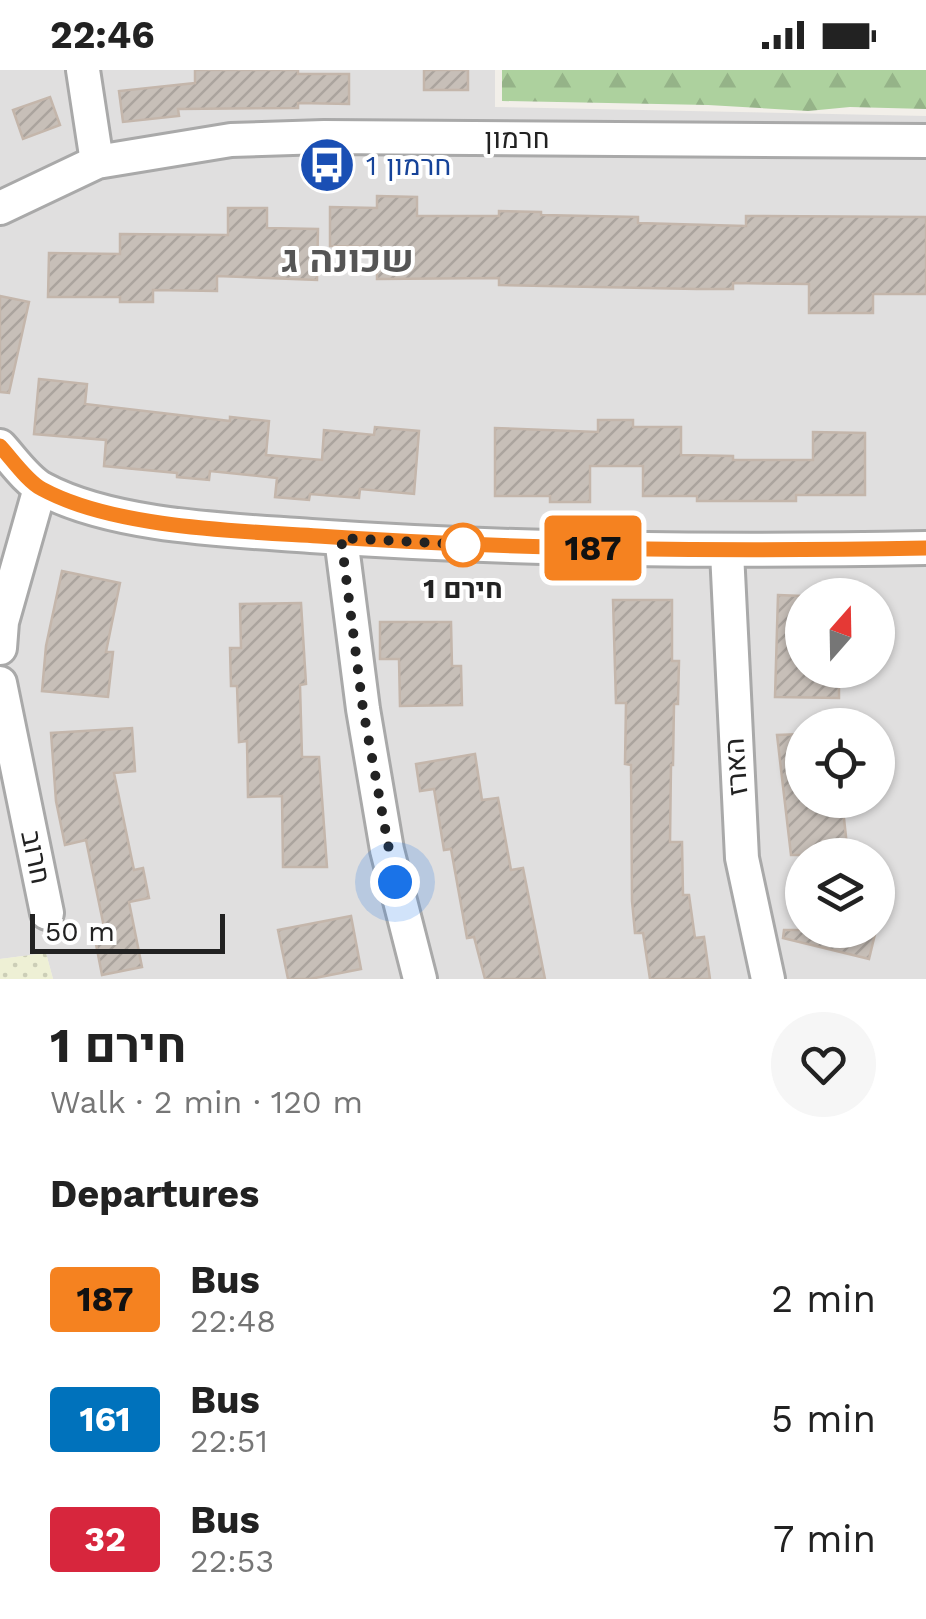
<!DOCTYPE html>
<html lang="en">
<head>
<meta charset="utf-8">
<style>
	:root { --surface:#fff; --page:#f6f6f6; --text:#222; --muted:#767676 }
	body { margin:0; font-family:"Work Sans",Heebo,sans-serif; background:var(--page); color:var(--text); height:100vh; display:flex; flex-direction:column; font-size:38px; white-space:nowrap }
	* { box-sizing:border-box; margin:0 }
	p { font-size:32px; color:var(--muted) }
	.icon { flex:none; width:55px; height:55px; fill:none; stroke:currentColor; stroke-width:2; stroke-linecap:round; stroke-linejoin:round }
	.map { position:relative; height:909px; overflow:hidden }
	.details { display:flex; flex-direction:column; background:var(--surface); flex:1 }
	.details>* { flex:none }
	.badge { padding:0 20px; border-radius:8px; font-size:35px; line-height:65px }
	.needle { width:65px; rotate:20deg }
	.fabs { position:absolute; left:785px; top:508px; display:grid; gap:20px }
	.fabs a { display:grid; place-items:center; width:110px; height:110px; border-radius:50%; background:var(--surface); box-shadow:0 2px 8px #0004; font-size:50px }
	.scale { position:absolute; left:30px; bottom:25px; width:195px; box-sizing:border-box; padding-left:10px; border:5px solid #222; border-top:0; font-size:28px; line-height:35px; white-space:nowrap; color:#222; -webkit-text-stroke:8px #fff; paint-order:stroke }
	.you { position:absolute; width:50px; height:50px; margin:-25px; border:8px solid #fff; border-radius:50%; background:#1a73e8; box-shadow:0 0 0 15px #1a73e833 }
	.map>.badge { position:absolute; translate:-50% -50%; box-shadow:0 0 0 5px #fff }
	h2 { padding:0 50px; font-size:38px; line-height:90px }
	.round { display:grid; place-items:center; flex:none; width:105px; height:105px; border-radius:52px; background:var(--page) }
	.head { display:flex; align-items:center; justify-content:space-between; height:170px; padding:0 50px }
	h1 { font-size:48px; font-weight:700; line-height:75px }
	ul { padding:0; list-style:none }
	li { display:flex; align-items:center; gap:30px; height:120px; padding:0 50px }
	li div { flex:1 }
	li b { display:block; font-size:38px }
	li em { font-style:normal }
	li .badge { min-width:110px; font-weight:700; text-align:center }
	.status { display:flex; justify-content:space-between; align-items:center; height:70px; padding:0 50px; background:var(--surface); direction:ltr }
	.status svg { height:28px; fill:currentColor }
	.map>svg:first-child { display:block }
	.residential { fill:#e0dfdf; fill-rule:evenodd }
	.farmland { fill:url(#farmland-dots) }
	.forest { fill:url(#forest-firs) }
	.building { fill:url(#building-hatch); stroke:#c4b6ab; stroke-width:2.5 }
	.lines { fill:none; stroke-linecap:round; stroke-linejoin:round }
	.minor-casing { stroke:#a9a9a9; stroke-width:38 }
	.minor { stroke:#fff; stroke-width:32 }
	.line-casing { stroke:#fff; stroke-width:22 }
	.line { stroke:#f58220; stroke-width:15 }
	.walk { stroke:#222; stroke-width:10; stroke-dasharray:0 18 }
	.stop-dot { fill:#fff; stroke:#f58220; stroke-width:5 }
	.labels { text-anchor:middle; dominant-baseline:central; stroke-width:8; stroke-linejoin:round; paint-order:stroke }
	.street-label { font-size:28px; fill:#222; stroke:#fff }
	.transit-label { font-size:28px; fill:#164399; stroke:#fff; text-anchor:start }
	.stop-label { font-size:28px; font-weight:bold; fill:#222; stroke:#fff }
	.district-label { font-size:38px; font-weight:bold; fill:#555; stroke:#fff }
</style>
</head>
<body>
<div class="status"><b>22:46</b><svg viewBox="0 0 49 12"><path d="M0 12V9h3v3zM5 12V6h3v6zM10 12V3h3v9zM15 12V0h3v12zM26 1h20v11H26zM47 4h2v5h-2z"/></svg></div>
<div class="map">
<svg width="926" height="909" viewBox="0 0 926 909">
	<defs>
		<pattern id="farmland-dots" width="8" height="8" patternUnits="userSpaceOnUse" patternTransform="scale(2.5)"><rect width="8" height="8" fill="#eef0d5"/><path d="M2 2h.1M6 6h.1" fill="none" stroke="#ccceb7" stroke-width="1.8" stroke-linecap="round"/></pattern>
		<pattern id="forest-firs" width="22" height="20" patternUnits="userSpaceOnUse" patternTransform="scale(2.5)"><rect width="22" height="20" fill="#add19e"/><path d="M5 1l3.5 6h-7zM16 11l3.5 6h-7z" fill="#95b388"/></pattern>
		<pattern id="building-hatch" width="6" height="6" patternUnits="userSpaceOnUse" patternTransform="scale(2.5)"><rect width="6" height="6" fill="#c7bfb8"/><path d="M-1 1l2-2M0 6l6-6M5 7l2-2" fill="none" stroke="#aba49e"/></pattern>
	</defs>
	<rect width="100%" height="100%" fill="#f2efe9"/>
	<path class="residential" d="M0,0H495V37L926,46V909H53L46,883L0,889ZM802,525H878V600H802ZM802,655H878V730H802ZM802,785H878V860H802Z"/>
	<polygon class="farmland" points="46,883 53,909 0,909 0,889"/>
	<polygon class="forest" points="502,0 926,0 926,39 850,37 808,41 708,35 502,31"/>
	<g class="building">
		<polygon points="195,0 298,0 298,4 349,4 349,34 298,33 298,38 178,39 179,46 123,52 119,21 195,13"/>
		<rect x="424" y="0" width="44" height="20"/>
		<polygon points="50,27 60,55 23,69 13,40"/>
		<polygon points="377,126 417,127 417,146 499,146 499,141 541,142 541,145 638,147 638,153 746,156 746,146 926,147 926,224 873,224 873,243 809,243 809,214 733,213 733,219 697,219 499,215 499,208 377,209 377,177 330,176 330,137 377,138"/>
		<polygon points="228,138 267,138 267,158 318,159 317,210 217,206 217,221 153,220 153,232 120,232 120,227 48,227 49,183 120,184 120,164 228,165"/>
		<polygon points="0,226 29,232 9,323 0,322"/>
		<polygon points="39,309 87,314 85,334 230,351 230,347 269,351 266,385 322,390 324,360 374,365 375,357 419,361 414,424 360,419 359,428 310,424 309,430 275,427 277,408 210,401 209,410 177,407 177,403 104,396 106,370 34,364"/>
		<polygon points="598,350 633,350 633,357 681,357 681,385 733,386 733,390 813,390 813,362 865,363 865,425 796,425 796,431 697,431 697,426 643,426 643,396 590,396 590,432 550,432 550,426 495,426 495,358 598,362"/>
		<polygon points="62,501 120,513 106,582 113,582 108,627 42,621 46,576"/>
		<polygon points="778,525 802,526 802,600 839,600 839,628 775,627"/>
		<polygon points="613,530 672,530 672,591 679,591 678,634 674,634 673,695 671,695 670,772 682,772 683,825 689,825 695,868 704,867 710,909 650,909 643,863 635,863 632,831 631,695 625,694 626,633 616,633"/>
		<polygon points="301,533 306,614 300,615 302,687 319,687 327,797 283,797 282,726 248,727 247,671 239,672 237,616 231,616 230,578 241,578 240,534"/>
		<polygon points="380,552 451,552 452,596 461,596 462,635 400,636 399,589 380,589"/>
		<polygon points="132,658 135,701 114,703 134,800 143,798 149,828 129,832 142,897 102,905 94,864 105,862 86,770 65,775 56,731 51,663"/>
		<polygon points="802,664 802,730 842,730 848,785 791,785 777,665"/>
		<polygon points="475,684 482,730 498,728 511,800 523,798 545,909 485,909 474,867 467,868 451,779 444,780 434,719 420,721 416,694"/>
		<polygon points="351,846 361,899 310,909 288,909 278,860"/>
		<polygon points="784,860 876,860 869,889 783,868"/>
	</g>
	<g class="lines">
		<g class="minor-casing">
			<g id="minor">
				<polyline points="83,0 97,92"/>
				<polyline points="0,138 97,92 231,70 324,67 926,71"/>
				<path d="M0,376C12,389 27,411 43,419C114,457 231,460 311,466C516,480 721,482 926,478"/>
				<polyline points="341,468 363,639 387,780 420,909"/>
				<polyline points="727,482 742,788 768,909"/>
				<polyline points="0,578 2,552 40,418"/>
				<polyline points="0,613 47,843"/>
			</g>
		</g>
		<use href="#minor" class="minor"/>
	</g>
	<g class="lines">
		<g class="line-casing">
			<path id="line" d="M0,376C12,389 27,411 42,419C114,458 237,461 318,466C521,480 723,482 926,478"/>
		</g>
		<use href="#line" class="line"/>
		<polyline class="walk" points="395,812 363,639 341,468 471,475 463,475"/>
	</g>
	<defs>
		<g id="bus-disc" transform="scale(2.875)"><circle r="9.5" fill="#1a4fb4" stroke="#fff"/><path d="M-5-6H5V4H4V6H2V4H-2V6H-4V4H-5ZM-3.5-4V0h7V-4ZM-3.5 1.2v1.5H-2V1.2ZM2 1.2v1.5H3.5V1.2Z" fill="#fff"/></g>
	</defs>
	<g fill-rule="evenodd">
		<use href="#bus-disc" x="327" y="95"/>
	</g>
	<circle class="stop-dot" cx="463" cy="475" r="20"/>
	<g class="labels">
		<g class="street-label">
			<text x="517" y="68">חרמון</text>
			<text transform="translate(736 697) rotate(-94)">הארז</text>
			<text transform="translate(36 787) rotate(78)">חרוב</text>
		</g>
		<g class="transit-label">
			<text x="366" y="95">חרמון 1</text>
		</g>
		<g class="stop-label">
			<text x="463" y="518">חירם 1</text>
		</g>
		<g class="district-label">
			<text x="348" y="189">שכונה ג</text>
		</g>
	</g>
</svg>
<div class="fabs">
<a><svg class="needle" viewBox="-14 -14 28 28"><path d="M0-13l5 13h-10z" fill="#e53935"/><path d="M0 13l5-13h-10z" fill="#767676"/></svg></a>
<a><svg class="icon" aria-label="locate" viewBox="0 0 24 24"><circle cx="12" cy="12" r="6"/><path d="M12 2v4M12 18v4M2 12h4M18 12h4"/></svg></a>
<a><svg class="icon" aria-label="layers" viewBox="0 0 24 24"><path d="M12 4l9 5-9 5-9-5zM3 14l9 5 9-5"/></svg></a>
</div>
<div class="scale">50 m</div>
<div class="you" style="left:395px;top:812px"></div>
<b class="badge" style="left:593px;top:478px;background:#f58220;color:#111">187</b>
</div>
<section class="details">
<div class="head"><div><h1>חירם 1</h1><p>Walk · 2 min · 120 m</p></div><a class="round"><svg class="icon" aria-label="heart" viewBox="0 0 24 24"><path d="M12 20l-8-8c-3-5 5-10 8-4 3-6 11-1 8 4z"/></svg></a></div>
<h2>Departures</h2>
<ul>
<li><span class="badge" style="background:#f58220;color:#111">187</span><div><b>Bus</b><p>22:48</p></div><em>2 min</em></li>
<li><span class="badge" style="background:#0072bc;color:#fff">161</span><div><b>Bus</b><p>22:51</p></div><em>5 min</em></li>
<li><span class="badge" style="background:#d7263d;color:#fff">32</span><div><b>Bus</b><p>22:53</p></div><em>7 min</em></li>
</ul>
</section>
</body>
</html>
